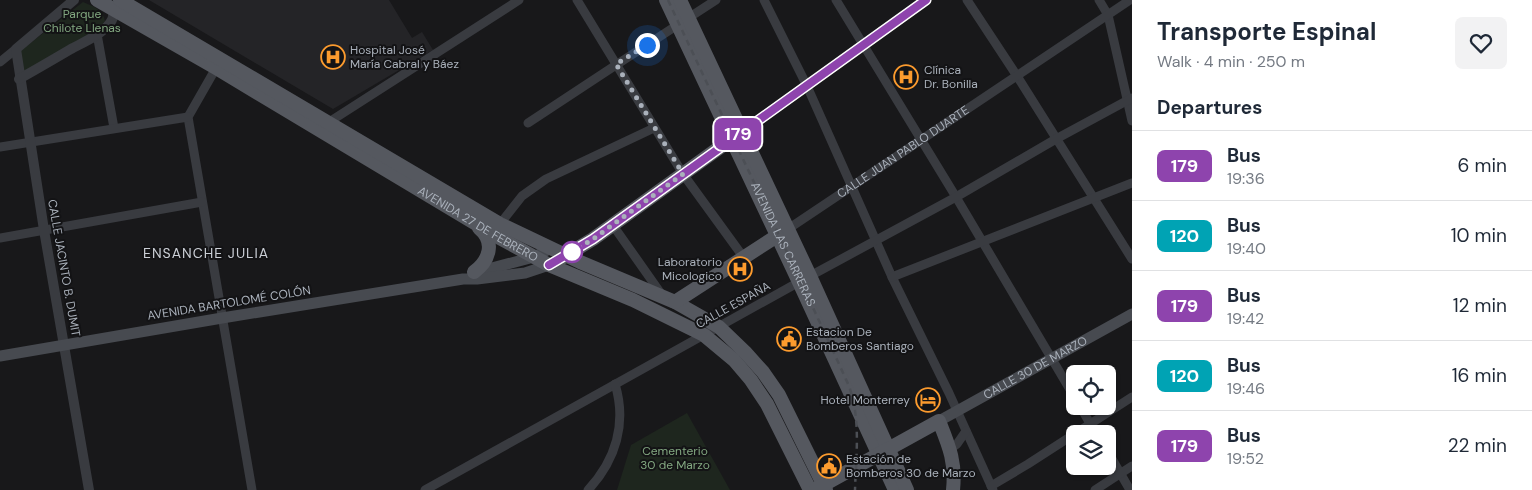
<!DOCTYPE html>
<html lang="en">
<head>
<meta charset="utf-8">
<style>
	:root { --surface:#fff; --page:#f2f2f3; --text:#1f2937; --muted:#747a83; --line:#e0e1e3 }
	body { margin:0; font-family:"DM Sans",sans-serif; background:var(--page); color:var(--text); height:100vh; display:flex; flex-direction:column; font-size:19px; white-space:nowrap }
	* { box-sizing:border-box; margin:0 }
	p { font-size:16px; color:var(--muted) }
	.icon { flex:none; width:28px; height:28px; fill:none; stroke:currentColor; stroke-width:2; stroke-linecap:round; stroke-linejoin:round }
	.map { position:relative; flex:1; overflow:hidden }
	.panel { display:flex; flex-direction:column; background:var(--surface); width:400px }
	.panel>* { flex:none }
	.badge { padding:0 10px; border-radius:8px; font-size:18px; line-height:32px }
	.buttons { position:absolute; left:1066px; top:365px; display:grid; gap:10px }
	.buttons a { display:grid; place-items:center; width:50px; height:50px; border-radius:8px; background:var(--surface); box-shadow:0 1px 4px #0004; font-size:25px }
	.you { position:absolute; width:25px; height:25px; margin:-12px; border:4px solid #fff; border-radius:50%; background:#1a73e8; box-shadow:0 0 0 8px #1a73e833 }
	.map>.badge { position:absolute; translate:-50% -50%; box-shadow:0 0 0 2px #fff }
	h2 { padding:0 25px; font-size:19px; line-height:45px }
	.round { display:grid; place-items:center; flex:none; width:52px; height:52px; border-radius:8px; background:var(--page) }
	.headline { display:flex; align-items:center; justify-content:space-between; height:85px; padding:0 25px }
	h1 { font-size:24px; font-weight:700; line-height:38px }
	ul { padding:0; list-style:none }
	li { display:flex; align-items:center; gap:15px; height:70px; padding:0 25px; border-top:1px solid var(--line) }
	li div { flex:1 }
	li b { display:block; font-size:19px }
	li em { font-style:normal }
	li .badge { min-width:55px; font-weight:700; text-align:center }
	main { display:flex; flex:1; min-height:0 }
	.map>svg:first-child { display:block }
	.built { fill:#242427 }
	.green { fill:#1e261e }
	.lines { fill:none; stroke-linecap:round; stroke-linejoin:round }
	.minor { stroke:#393b40; stroke-width:9 }
	.tertiary { stroke:#393b40; stroke-width:10 }
	.secondary { stroke:#474a50; stroke-width:11 }
	.primary { stroke:#55585f; stroke-width:14 }
	.rail { stroke:#4c4f55; stroke-width:2.5; stroke-dasharray:6 5; stroke-linecap:butt }
	.line-casing { stroke:#fff; stroke-width:11 }
	.line { stroke:#8e44ad; stroke-width:8 }
	.walk { stroke:#aab1bb; stroke-width:5; stroke-dasharray:0 9 }
	.stop-dot { fill:#fff; stroke:#8e44ad; stroke-width:2.5 }
	.labels { text-anchor:middle; dominant-baseline:central; stroke-width:4; stroke-linejoin:round; paint-order:stroke }
	.park-label { font-size:12px; fill:#82a780; stroke:#131315 }
	.poi-label { font-size:12px; fill:#aab1bb; stroke:#131315; text-anchor:start }
	.street-label { font-size:12px; fill:#aab1bb; stroke:#131315 }
	.neighbourhood-label { font-size:14px; letter-spacing:1px; fill:#cbcfd6; stroke:#131315 }
</style>
</head>
<body>
<main>
<div class="map">
<svg width="1132" height="490" viewBox="0 0 1132 490">
	<rect width="100%" height="100%" fill="#18181a"/>
	<polygon class="built" points="149,0 389,0 412,38 422,32 433,50 333,109"/>
	<g class="green">
		<path d="M83,2C92,6 103,9 105,21L100,27L23,75L19,52Z"/>
		<polygon points="687,413 730,490 617,490 631,445"/>
	</g>
	<g class="lines">
		<g class="minor">
			<polyline points="577,0 683,174 744,258"/>
			<polyline points="764,0 807,86 892,277 949,393 993,490"/>
			<polyline points="836,0 956,197 1075,398"/>
			<polyline points="967,0 1017,76 1132,259"/>
			<polyline points="1099,0 1108,15 1132,121"/>
			<polyline points="97,34 114,128"/>
			<polyline points="0,62 16,49"/>
			<polyline points="216,68 188,117 252,490"/>
			<polyline points="528,123 616,65 716,0"/>
			<polyline points="326,124 519,0"/>
			<polyline points="741,132 927,0"/>
			<polyline points="0,147 188,117"/>
			<polyline points="500,224 522,196 546,179 654,128"/>
			<polyline points="612,224 662,295"/>
			<path id="s1" d="M785,231L1130,0"/>
			<polyline points="0,238 202,202"/>
			<polyline points="892,277 1132,183"/>
			<polyline points="1080,406 1096,434"/>
			<polyline points="950,449 957,444 966,431"/>
			<polyline points="1108,452 1130,490"/>
			<polyline points="991,486 1028,464 1132,397"/>
			<polyline points="425,490 799,282 956,197 1056,139 1132,98"/>
			<path d="M588,490C616,460 627,423 615,384"/>
			<polyline points="1095,490 1132,466"/>
		</g>
		<g class="tertiary">
			<polyline points="74,0 16,49 44,230 89,490"/>
			<path d="M19,79C37,69 54,59 71,49C84,42 101,35 110,23C115,17 114,11 110,5"/>
		</g>
		<g class="secondary">
			<polyline points="473,273 534,257 551,248"/>
			<polyline points="0,356 222,318 463,279 477,279 525,273 549,265"/>
			<path id="s2" d="M939,421L1132,314"/>
		</g>
		<g class="primary">
			<path id="s3" d="M97,0L216,68L498,237L549,265L633,300L704,335L734,360L751,380L767,404L810,490"/>
			<polyline points="120,0 500,224 580,262 675,302 719,327 745,352 763,372 779,395 826,490"/>
			<polyline points="666,0 799,282 895,490"/>
			<polyline points="680,0 810,276 907,490"/>
			<polyline points="560,259 593,239 737,135"/>
			<path d="M474,272C489,261 496,242 479,228"/>
			<polyline points="675,302 777,236"/>
			<path d="M816,489L939,421C949,446 956,462 953,490"/>
		</g>
		<path class="rail" id="s4" d="M668,0C728,129 790,256 849,386C861,420 856,455 855,490"/>
	</g>
	<g class="lines">
		<g class="line-casing">
			<polyline id="line" points="549,265 593,239 926,0"/>
		</g>
		<use href="#line" class="line"/>
		<polyline class="walk" points="572,252 593,239 683,174 616,64 647,45"/>
	</g>
	<defs>
		<g id="hospital-ring" transform="scale(1.25)"><circle r="9.5" fill="#131315" stroke="#fc9b2e" stroke-width="1.5"/><path d="M-5-5h3v3.5h4V-5h3V5h-3V1.5h-4V5h-3Z" fill="#fc9b2e"/></g>
		<g id="civic-ring" transform="scale(1.25)"><circle r="9.5" fill="#131315" stroke="#fc9b2e" stroke-width="1.5"/><path d="M-.6-6.5H3V-4.5H.6V-3L4-1V1h2V6H-6V1h2V-1L-.6-3ZM-1.2 2.5V6h2.4V2.5Z" fill="#fc9b2e"/></g>
		<g id="hotel-ring" transform="scale(1.25)"><circle r="9.5" fill="#131315" stroke="#fc9b2e" stroke-width="1.5"/><path d="M-6-4.5h1.5V1H6V5H4.5V3h-9V5H-6ZM-4 0a1.8 1.8 0 1 1 3.6 0ZM.5 0V-2.5h3Q6-2.5 6 0Z" fill="#fc9b2e"/></g>
	</defs>
	<g fill-rule="evenodd">
		<use href="#hospital-ring" x="333" y="57"/>
		<use href="#hospital-ring" x="906" y="77"/>
		<use href="#hospital-ring" x="740" y="269"/>
		<use href="#civic-ring" x="789" y="339"/>
		<use href="#hotel-ring" x="928" y="400"/>
		<use href="#civic-ring" x="829" y="466"/>
	</g>
	<circle class="stop-dot" cx="572" cy="252" r="10"/>
	<g class="labels">
		<g class="park-label">
			<text x="82" y="14">Parque<tspan x="82" dy="14">Chilote Llenas</tspan></text>
			<text x="675" y="451">Cementerio<tspan x="675" dy="14">30 de Marzo</tspan></text>
		</g>
		<g class="poi-label">
			<text x="350" y="50">Hospital José<tspan x="350" dy="14">María Cabral y Báez</tspan></text>
			<text x="924" y="70">Clínica<tspan x="924" dy="14">Dr. Bonilla</tspan></text>
			<text x="722" y="262" text-anchor="end">Laboratorio<tspan x="722" dy="14">Micologico</tspan></text>
			<text x="806" y="332">Estacion De<tspan x="806" dy="14">Bomberos Santiago</tspan></text>
			<text x="910" y="400" text-anchor="end">Hotel Monterrey</text>
			<text x="846" y="459">Estación de<tspan x="846" dy="14">Bomberos 30 de Marzo</tspan></text>
		</g>
		<g class="street-label">
			<text stroke="none"><textPath href="#s1" startOffset="142">CALLE JUAN PABLO DUARTE</textPath></text>
			<text stroke="none"><textPath href="#s3" startOffset="442">AVENIDA 27 DE FEBRERO</textPath></text>
			<text stroke="none"><textPath href="#s4" startOffset="270">AVENIDA LAS CARRERAS</textPath></text>
			<text transform="translate(64 268) rotate(80)">CALLE JACINTO B. DUMIT</text>
			<text transform="translate(229 303) rotate(-9)">AVENIDA BARTOLOMÉ COLÓN</text>
			<text transform="translate(733 305) rotate(-29)">CALLE ESPAÑA</text>
			<text stroke="none"><textPath href="#s2" startOffset="110">CALLE 30 DE MARZO</textPath></text>
		</g>
		<g class="neighbourhood-label">
			<text x="206" y="253">ENSANCHE JULIA</text>
		</g>
	</g>
</svg>
<div class="buttons">
<a><svg class="icon" aria-label="locate" viewBox="0 0 24 24"><circle cx="12" cy="12" r="6"/><path d="M12 2v4M12 18v4M2 12h4M18 12h4"/></svg></a>
<a><svg class="icon" aria-label="layers" viewBox="0 0 24 24"><path d="M12 4l9 5-9 5-9-5zM3 14l9 5 9-5"/></svg></a>
</div>
<div class="you" style="left:647px;top:45px"></div>
<b class="badge" style="left:738px;top:134px;background:#8e44ad;color:#fff">179</b>
</div>
<section class="panel">
<div class="headline"><div><h1>Transporte Espinal</h1><p>Walk · 4 min · 250 m</p></div><a class="round"><svg class="icon" aria-label="heart" viewBox="0 0 24 24"><path d="M12 20l-8-8c-3-5 5-10 8-4 3-6 11-1 8 4z"/></svg></a></div>
<h2>Departures</h2>
<ul>
<li><span class="badge" style="background:#8e44ad;color:#fff">179</span><div><b>Bus</b><p>19:36</p></div><em>6 min</em></li>
<li><span class="badge" style="background:#00a3b4;color:#fff">120</span><div><b>Bus</b><p>19:40</p></div><em>10 min</em></li>
<li><span class="badge" style="background:#8e44ad;color:#fff">179</span><div><b>Bus</b><p>19:42</p></div><em>12 min</em></li>
<li><span class="badge" style="background:#00a3b4;color:#fff">120</span><div><b>Bus</b><p>19:46</p></div><em>16 min</em></li>
<li><span class="badge" style="background:#8e44ad;color:#fff">179</span><div><b>Bus</b><p>19:52</p></div><em>22 min</em></li>
</ul>
</section>
</main>
</body>
</html>
